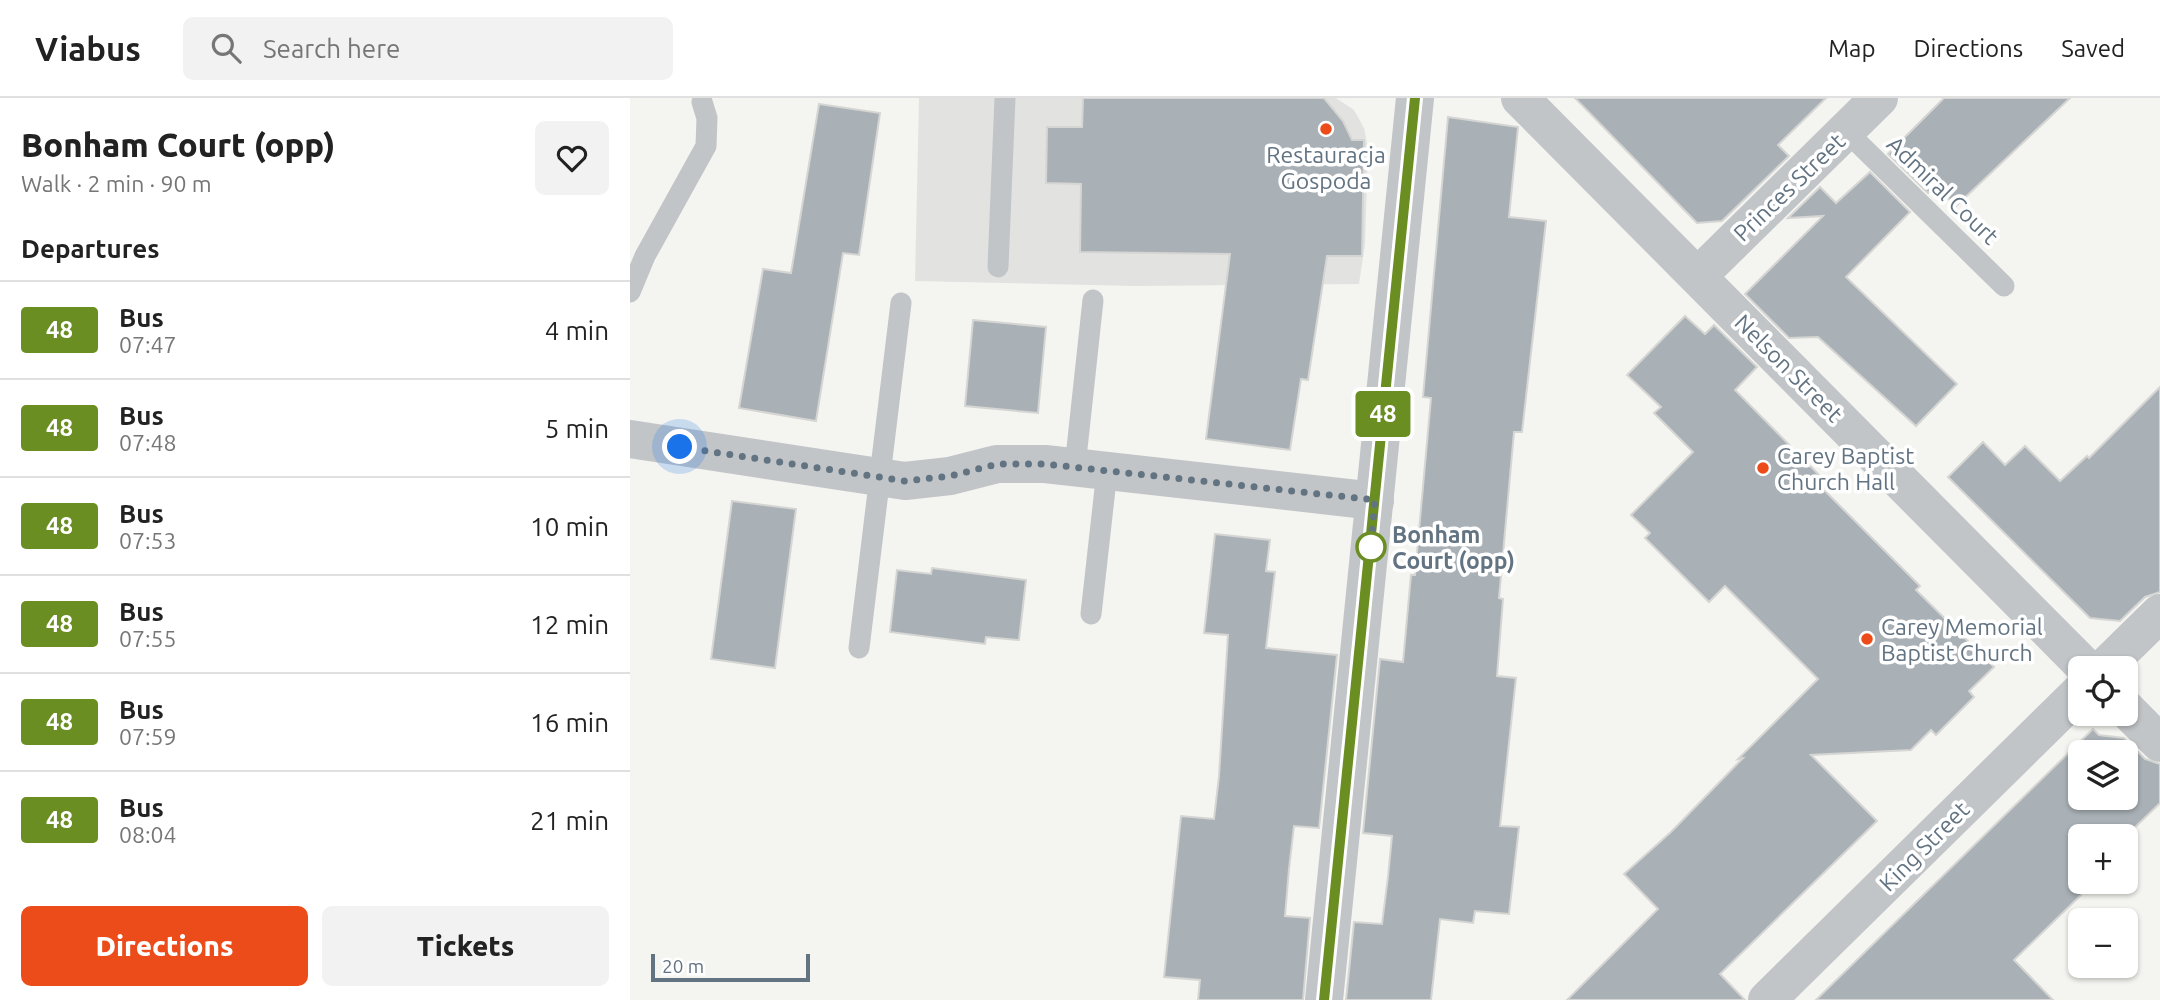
<!DOCTYPE html>
<html lang="en">
<head>
<meta charset="utf-8">
<style>
	:root { --surface:#fff; --page:#f2f2f2; --text:#222; --muted:#767676; --line:#e0e0e0; --accent:#eb4c19 }
	body { margin:0; font-family:Ubuntu,sans-serif; background:var(--page); color:var(--text); height:100vh; display:flex; flex-direction:column; font-size:26px; white-space:nowrap }
	* { box-sizing:border-box; margin:0 }
	p { font-size:23px; color:var(--muted) }
	.icon { flex:none; width:38px; height:38px; fill:none; stroke:currentColor; stroke-width:2; stroke-linecap:round; stroke-linejoin:round }
	.map { position:relative; flex:1; overflow:hidden }
	.side { display:flex; flex-direction:column; background:var(--surface); width:630px }
	.side>* { flex:none }
	.badge { padding:0 14px; border-radius:5px; font-size:24px; line-height:46px }
	.fabs { position:absolute; left:1438px; top:558px; display:grid; gap:14px }
	.fabs a { display:grid; place-items:center; width:70px; height:70px; border-radius:10px; background:var(--surface); box-shadow:0 2px 5px #0004; font-size:35px }
	.scale { position:absolute; left:21px; bottom:18px; width:159px; box-sizing:border-box; padding-left:7px; border:4px solid #627382; border-top:0; font-size:19px; line-height:24px; white-space:nowrap; color:#627382; -webkit-text-stroke:5px #fff; paint-order:stroke }
	.you { position:absolute; width:35px; height:35px; margin:-18px; border:5px solid #fff; border-radius:50%; background:#1a73e8; box-shadow:0 0 0 10px #1a73e833 }
	.map>.badge { position:absolute; translate:-50% -50%; box-shadow:0 0 0 4px #fff }
	h2 { padding:0 21px; font-size:26px; line-height:63px }
	.round { display:grid; place-items:center; flex:none; width:74px; height:74px; border-radius:10px; background:var(--page) }
	.head { display:flex; align-items:center; justify-content:space-between; height:119px; padding:0 21px }
	h1 { font-size:33px; font-weight:800; line-height:52px }
	.primary-button { display:flex; gap:14px; margin-top:auto; padding:14px 21px }
	.primary-button a { flex:1; height:80px; border-radius:10px; background:var(--accent); color:#fff; font-size:28px; font-weight:800; line-height:80px; text-align:center }
	.primary-button a+a { background:var(--page); color:var(--text) }
	ul { padding:0; list-style:none }
	li { display:flex; align-items:center; gap:21px; height:98px; padding:0 21px; border-top:2px solid var(--line) }
	li div { flex:1 }
	li b { display:block; font-size:26px }
	li em { font-style:normal }
	li .badge { min-width:77px; font-weight:700; text-align:center }
	header { display:flex; align-items:center; gap:42px; box-sizing:border-box; height:98px; padding:0 35px; background:var(--surface); border-bottom:2px solid var(--line) }
	header strong { font-size:33px }
	nav { display:flex; gap:38px; margin-inline-start:auto; font-size:24px }
	.search { width:490px; height:63px; background:var(--page); display:flex; align-items:center; gap:18px; box-sizing:border-box; padding:0 24px; border-radius:10px; color:var(--muted); font-size:26px }
	main { display:flex; flex:1; min-height:0 }
	.map>svg:first-child { display:block }
	.built { fill:#e2e3e1 }
	.building { fill:#a9b1b6; stroke:#d5d5d3; stroke-width:2; fill-rule:evenodd }
	.lines { fill:none; stroke-linecap:round; stroke-linejoin:round }
	.service { stroke:#c1c5c8; stroke-width:21 }
	.minor { stroke:#c1c5c8; stroke-width:38 }
	.tertiary { stroke:#c1c5c8; stroke-width:38 }
	.line-casing { stroke:#fff; stroke-width:16 }
	.line { stroke:#6b8e23; stroke-width:10 }
	.walk { stroke:#627382; stroke-width:7; stroke-dasharray:0 12.6 }
	.poi-dot { fill:#eb4c19; stroke:#fff; stroke-width:2.5 }
	.stop-dot { fill:#fff; stroke:#6b8e23; stroke-width:3.5 }
	.labels { text-anchor:middle; dominant-baseline:central; stroke-width:7; stroke-linejoin:round; paint-order:stroke }
	.poi-label { font-size:23px; fill:#627382; stroke:#fff; text-anchor:start }
	.street-label { font-size:23px; fill:#627382; stroke:#fff }
	.stop-label { font-size:23px; font-weight:bold; fill:#627382; stroke:#fff; text-anchor:start }
</style>
</head>
<body>
<header>
<strong>Viabus</strong>
<div class="search"><svg class="icon" aria-label="search" viewBox="0 0 24 24"><circle cx="10" cy="10" r="6"/><path d="M15 15l6 6"/></svg>Search here</div>
<nav><a>Map</a><a>Directions</a><a>Saved</a></nav>
</header>
<main>
<section class="side">
<div class="head"><div><h1>Bonham Court (opp)</h1><p>Walk · 2 min · 90 m</p></div><a class="round"><svg class="icon" aria-label="heart" viewBox="0 0 24 24"><path d="M12 20l-8-8c-3-5 5-10 8-4 3-6 11-1 8 4z"/></svg></a></div>
<h2>Departures</h2>
<ul>
<li><span class="badge" style="background:#6b8e23;color:#fff">48</span><div><b>Bus</b><p>07:47</p></div><em>4 min</em></li>
<li><span class="badge" style="background:#6b8e23;color:#fff">48</span><div><b>Bus</b><p>07:48</p></div><em>5 min</em></li>
<li><span class="badge" style="background:#6b8e23;color:#fff">48</span><div><b>Bus</b><p>07:53</p></div><em>10 min</em></li>
<li><span class="badge" style="background:#6b8e23;color:#fff">48</span><div><b>Bus</b><p>07:55</p></div><em>12 min</em></li>
<li><span class="badge" style="background:#6b8e23;color:#fff">48</span><div><b>Bus</b><p>07:59</p></div><em>16 min</em></li>
<li><span class="badge" style="background:#6b8e23;color:#fff">48</span><div><b>Bus</b><p>08:04</p></div><em>21 min</em></li>
</ul>
<div class="primary-button"><a>Directions</a><a>Tickets</a></div>
</section>
<div class="map">
<svg width="1530" height="902" viewBox="0 0 1530 902">
	<rect width="100%" height="100%" fill="#f4f4f0"/>
	<polygon class="built" points="289,0 706,0 724,12 734,30 738,51 735,146 729,186 505,188 285,183"/>
	<g class="building">
		<polygon points="453,0 694,0 713,23 722,42 734,42 732,158 697,158 678,282 671,281 660,352 576,341 600,156 450,154 451,86 416,85 417,29 452,29"/>
		<polygon points="945,0 1196,0 1148,47 1159,58 1092,123 1067,125"/>
		<polygon points="1314,0 1440,0 1326,108 1305,88 1298,95 1258,56"/>
		<polygon points="189,6 250,15 229,157 213,155 186,323 109,310 133,171 161,175"/>
		<polygon points="818,19 888,29 879,119 916,123 892,334 884,334 869,500 873,501 867,578 886,580 870,728 889,729 879,816 845,813 843,825 810,821 801,902 716,902 724,824 752,826 758,779 762,738 733,735 750,561 773,564 781,477 785,477 801,300 793,299"/>
		<polygon points="1240,74 1280,114 1216,179 1327,286 1286,328 1188,239 1159,240 1115,196 1193,118 1158,120 1190,89 1206,105"/>
		<polygon points="1055,218 1075,236 1084,227 1127,269 1105,292 1198,386 1193,391 1290,488 1286,492 1364,569 1339,593 1344,599 1306,637 1301,632 1281,652 1181,657 1247,723 1090,876 1115,902 937,902 1028,811 994,776 1041,734 1113,660 1108,661 1188,581 1095,488 1079,504 1015,440 1020,435 1001,417 1063,354 1024,315 1031,309 997,277"/>
		<polygon points="343,222 416,229 408,315 335,308"/>
		<polygon points="1530,289 1530,494 1515,499 1490,523 1460,520 1318,379 1353,344 1375,367 1395,348 1430,383 1457,358 1459,360"/>
		<polygon points="102,403 166,411 145,570 81,561"/>
		<polygon points="585,436 640,442 636,473 645,474 636,550 707,557 689,730 664,728 659,771 655,818 680,820 673,902 568,902 570,882 534,879 551,718 584,721 589,678 598,537 574,535"/>
		<polygon points="302,470 396,482 389,542 356,539 355,546 260,534 267,472 301,476"/>
		<path d="M1463,631L1469,637L1494,640L1515,661L1530,666V705L1496,738H1451V797L1384,862L1423,902H1186ZM1451,654H1496V700H1451Z"/>
	</g>
	<g class="lines">
		<g class="service">
			<polyline points="1216,33 1374,188"/>
			<polyline points="368,169 375,0"/>
			<polyline points="0,194 15,158 76,48 77,20 72,4"/>
			<polyline points="445,369 463,202"/>
			<polyline points="461,516 477,373"/>
			<polyline points="229,550 271,205"/>
		</g>
		<g class="minor">
			<polyline points="890,0 1456,570"/>
			<polyline points="1068,178 1249,0"/>
			<polyline points="0,341 275,383 320,378 367,366 415,366 745,403"/>
			<polyline points="1474,570 1530,515"/>
			<polyline points="1496,611 1530,645"/>
			<polyline points="1137,902 1451,593"/>
		</g>
		<polyline class="tertiary" points="694,902 785,0"/>
	</g>
	<g class="lines">
		<g class="line-casing">
			<polyline id="line" points="694,902 785,0"/>
		</g>
		<use href="#line" class="line"/>
		<polyline class="walk" points="50,349 275,383 320,378 368,366 415,366 745,402 740,453 741,449"/>
	</g>
	<g class="poi-dot">
		<circle cx="696" cy="31" r="7"/>
		<circle cx="1133" cy="370" r="7"/>
		<circle cx="1237" cy="541" r="7"/>
	</g>
	<circle class="stop-dot" cx="741" cy="449" r="14"/>
	<g class="labels">
		<g class="poi-label">
			<text x="696" y="56" text-anchor="middle">Restauracja<tspan x="696" dy="26">Gospoda</tspan></text>
			<text x="1147" y="357">Carey Baptist<tspan x="1147" dy="26">Church Hall</tspan></text>
			<text x="1251" y="528">Carey Memorial<tspan x="1251" dy="26">Baptist Church</tspan></text>
		</g>
		<g class="street-label">
			<text transform="translate(1159 89) rotate(-44)">Princes Street</text>
			<text transform="translate(1313 92) rotate(44)">Admiral Court</text>
			<text transform="translate(1159 270) rotate(45)">Nelson Street</text>
			<text transform="translate(1294 748) rotate(-45)">King Street</text>
		</g>
		<g class="stop-label">
			<text x="762" y="436">Bonham<tspan x="762" dy="26">Court (opp)</tspan></text>
		</g>
	</g>
</svg>
<div class="fabs">
<a><svg class="icon" aria-label="locate" viewBox="0 0 24 24"><circle cx="12" cy="12" r="6"/><path d="M12 2v4M12 18v4M2 12h4M18 12h4"/></svg></a>
<a><svg class="icon" aria-label="layers" viewBox="0 0 24 24"><path d="M12 4l9 5-9 5-9-5zM3 14l9 5 9-5"/></svg></a>
<a>+</a>
<a>−</a>
</div>
<div class="scale">20 m</div>
<div class="you" style="left:50px;top:349px"></div>
<b class="badge" style="left:753px;top:316px;background:#6b8e23;color:#fff">48</b>
</div>
</main>
</body>
</html>
